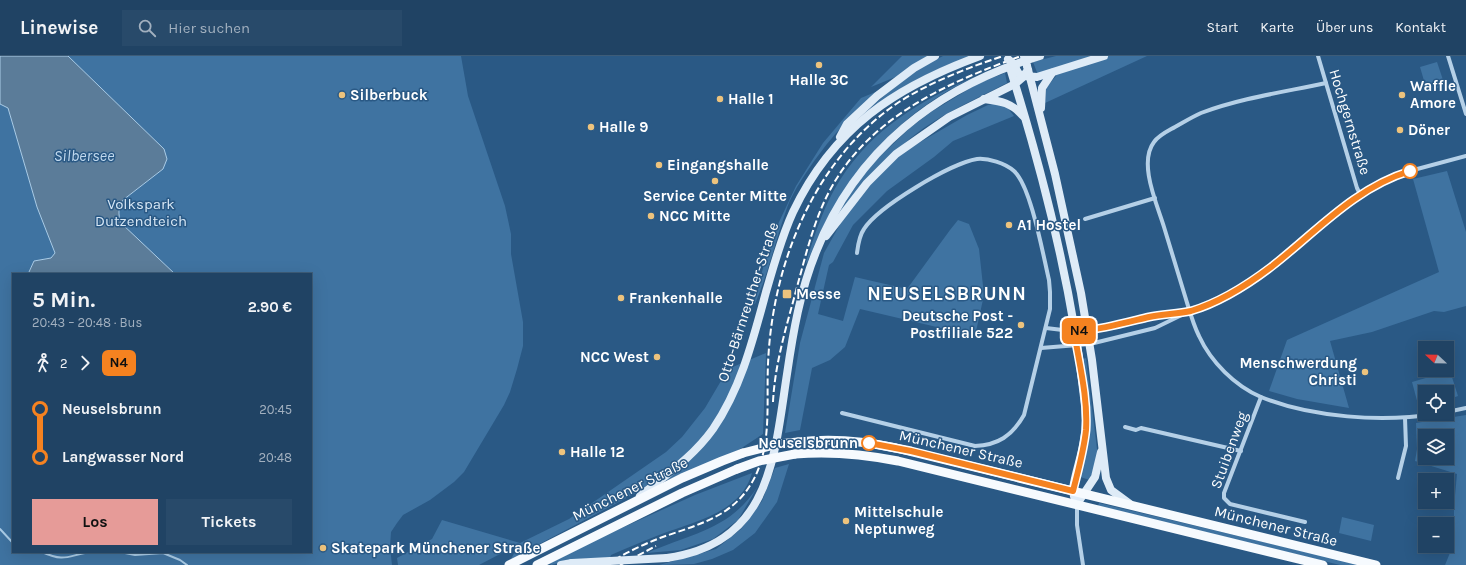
<!DOCTYPE html>
<html lang="de">
<head>
<meta charset="utf-8">
<style>
	:root { --surface:#204364; --page:#284a6a; --text:#f1f3f6; --muted:#a2b0bf; --line:#3d5c78; --accent:#e69b98 }
	body { margin:0; font-family:Karla,sans-serif; background:var(--page); color:var(--text); height:100vh; display:flex; flex-direction:column; font-size:15px; white-space:nowrap }
	* { box-sizing:border-box; margin:0 }
	p { font-size:13px; color:var(--muted) }
	.icon { flex:none; width:22px; height:22px; fill:none; stroke:currentColor; stroke-width:2; stroke-linecap:round; stroke-linejoin:round }
	.map { position:relative; flex:1; overflow:hidden }
	.sheet { position:absolute; left:12px; top:217px; width:300px; height:280px; display:flex; flex-direction:column; background:var(--surface); border-radius:0px; box-shadow:0 4px 16px #0002,0 0 0 1px var(--line) }
	.sheet>* { flex:none }
	.badge { padding:0 8px; border-radius:6px; font-size:14px; line-height:26px }
	.needle { width:26px; rotate:292deg }
	.controls { position:absolute; left:1418px; top:285px; display:grid; gap:8px }
	.controls a { display:grid; place-items:center; width:36px; height:36px; border-radius:0px; background:var(--surface); box-shadow:0 4px 16px #0002,0 0 0 1px var(--line); font-size:20px }
	.map>.badge { position:absolute; translate:-50% -50%; box-shadow:0 0 0 2px #fff }
	.legs { display:flex; align-items:center; gap:6px; height:44px; padding:0 20px; font-size:13px }
	.legs p { margin-inline-start:auto }
	.summary { display:flex; align-items:center; justify-content:space-between; height:68px; padding:0 20px }
	h1 { font-size:22px; font-weight:700; line-height:30px }
	.button { display:flex; gap:8px; margin-top:auto; padding:8px 20px }
	.button a { flex:1; height:46px; border-radius:0px; background:var(--accent); color:#111; font-size:16px; font-weight:700; line-height:46px; text-align:center }
	.button a+a { background:var(--page); color:var(--text) }
	ul { padding:0 20px; list-style:none }
	li { display:flex; align-items:center; gap:14px; height:48px; font-size:15px }
	li i { display:grid; place-items:center; width:6px; height:100%; margin:0 5px; background:currentColor }
	li i::after { content:''; width:10px; height:10px; margin:-5px; border:3px solid; border-radius:50%; background:var(--surface) }
	li p { margin-inline-start:auto }
	li:first-child i { background:linear-gradient(#0000 50%,currentColor 0) }
	li:last-child i { background:linear-gradient(currentColor 50%,#0000 0) }
	header { display:flex; align-items:center; gap:24px; box-sizing:border-box; height:56px; padding:0 20px; background:var(--surface); border-bottom:1px solid var(--line) }
	header strong { font-size:19px }
	nav { display:flex; gap:22px; margin-inline-start:auto; font-size:14px }
	.search { width:280px; height:36px; background:var(--page); display:flex; align-items:center; gap:10px; box-sizing:border-box; padding:0 14px; border-radius:0px; color:var(--muted); font-size:15px }
	.map>svg:first-child { display:block }
	.green { fill:#3f73a1; fill-rule:evenodd }
	.water { fill:#5b7c99; stroke:#aacce7 }
	.lines { fill:none; stroke-linecap:round; stroke-linejoin:round }
	.stream { stroke:#aacce7; stroke-width:2 }
	.minor { stroke:#b5d0e7; stroke-width:4 }
	.secondary { stroke:#deebf7; stroke-width:8 }
	.primary { stroke:#f6fafe; stroke-width:9 }
	.rail { stroke:#fff; stroke-width:2; stroke-dasharray:7 3; stroke-linecap:butt }
	.secondary-bridge { stroke:#deebf7; stroke-width:8 }
	.primary-bridge { stroke:#f6fafe; stroke-width:9 }
	.line-1-casing { stroke:#fff; stroke-width:9 }
	.line-1 { stroke:#f58220; stroke-width:6 }
	.poi-dot { fill:#edc37d; stroke:#2a5985; stroke-width:1.5 }
	.stop-1-dot { fill:#fff; stroke:#f58220; stroke-width:2 }
	.labels { text-anchor:middle; dominant-baseline:central; stroke-width:3; stroke-linejoin:round; paint-order:stroke }
	.poi-label { font-size:15px; font-weight:bold; fill:#fff; stroke:#2a5985; text-anchor:start }
	.street-label { font-size:15px; fill:#fff; stroke:#2a5985 }
	.park-label { font-size:15px; fill:#d8e8f6; stroke:#2a5985 }
	.stop-label { font-size:15px; font-weight:bold; fill:#fff; stroke:#2a5985; text-anchor:end }
	.water-label { font-size:16px; font-style:italic; fill:#c1d9ee; stroke:#2a5985 }
	.district-label { font-size:19px; font-weight:bold; letter-spacing:1px; fill:#fff; stroke:#2a5985 }
</style>
</head>
<body>
<header>
<strong>Linewise</strong>
<div class="search"><svg class="icon" aria-label="search" viewBox="0 0 24 24"><circle cx="10" cy="10" r="6"/><path d="M15 15l6 6"/></svg>Hier suchen</div>
<nav><a>Start</a><a>Karte</a><a>Über uns</a><a>Kontakt</a></nav>
</header>
<div class="map">
<svg width="1466" height="509" viewBox="0 0 1466 509">
	<rect width="100%" height="100%" fill="#2a5985"/>
	<g class="green">
		<path d="M68,0H461L468,40L505,150L511,178V198L523,266V290L517,313L510,336L504,349L464,416L454,426L430,444L403,459L397,467L391,476L390,491L392,509H0V48L8,52L37,151L55,197L51,202L34,205L29,216L30,218H13V496H311V218H175L120,167C118,158 118,152 123,144L163,113L164,93Z"/>
		<polygon points="902,0 927,0 898,20 871,31"/>
		<path d="M943,0H970C925,17 895,33 857,64C884,39 910,16 943,0Z"/>
		<polygon points="1056,0 1147,0 1045,47 1046,32 1056,20 1055,14 1038,19 1033,6"/>
		<polygon points="1437,6 1445,30 1427,35 1420,11"/>
		<path d="M1005,17L1007,27C972,45 934,61 905,87C881,109 860,135 838,158L857,128L875,105L911,71L931,56L979,27Z"/>
		<path d="M976,20C964,26 952,32 941,39C877,79 834,138 807,207L806,206C815,178 824,149 840,124C873,72 920,45 976,20Z"/>
		<path d="M878,35C849,61 828,84 806,117C798,129 790,142 786,155C775,186 768,218 755,248H754L766,200L779,166L796,130L823,87L850,55L861,42Z"/>
		<polygon points="998,47 1007,51 1014,60 953,85 934,101 887,135 853,169 833,206 829,209 818,258 843,265 855,221 907,233 950,174 958,164 969,168 979,193 984,239 975,280 860,253 845,291 830,304 812,312 800,374 785,377 800,287 824,197 843,163 859,140 891,107 910,92 967,59 988,49"/>
		<polygon points="1447,115 1466,176 1466,250 1444,256 1434,255 1372,276 1330,285 1349,352 1297,343 1269,335 1287,284 1439,216 1413,123"/>
		<polygon points="766,297 763,378 737,395 668,424 655,424 634,438 511,503 519,488 479,509 398,509 397,502 432,483 442,464 520,487 569,463 666,396 682,381 705,352 728,313"/>
		<polygon points="1086,302 1097,393 1097,401 1090,424 1080,421 1088,385 1089,368 1083,303"/>
		<polygon points="1450,315 1458,340 1447,344 1447,336 1425,336 1425,350 1419,352 1412,326"/>
		<path d="M1466,359V509H1445L1454,487V450L1457,418L1415,405L1417,393L1416,367ZM1425,380H1447V402H1425Z"/>
		<polygon points="789,408 777,446 755,477 733,494 712,503 694,508 659,509 716,493 741,473 762,445 775,412"/>
		<path d="M752,417C741,457 693,466 659,479C643,485 627,492 611,499L610,502L577,503L551,509L550,507L595,484L695,439Z"/>
		<path d="M758,430L738,464L713,483L681,494L647,497C692,477 730,474 758,430Z"/>
		<polygon points="1099,447 1361,509 1340,509 1098,450"/>
		<polygon points="1342,461 1374,469 1371,485 1339,477"/>
	</g>
	<path class="water" d="M0,0H68L164,93L167,103L163,113L123,144C118,152 118,158 121,167L175,218H30L29,216L34,205L51,202L55,197L37,151L8,52L0,48Z"/>
	<g class="lines">
		<g class="stream">
			<polyline points="0,473 13,487"/>
			<path d="M42,496C66,507 68,499 91,496"/>
			<polyline points="120,496 135,499 163,497 180,504 187,509"/>
		</g>
		<g class="minor">
			<polyline points="1318,0 1357,132 1360,138"/>
			<polyline points="1448,0 1466,58"/>
			<path d="M1326,27C1284,36 1241,42 1201,57C1192,61 1184,66 1175,71C1168,75 1159,79 1154,86C1138,107 1157,148 1164,171C1171,194 1178,217 1185,240C1189,253 1193,268 1199,280C1211,306 1235,330 1261,341C1312,362 1382,366 1436,358"/>
			<polyline points="1085,163 1155,142"/>
			<polyline points="1046,272 1071,275 1094,274 1151,260 1185,256"/>
			<polyline points="1041,292 1090,288 1155,272 1190,255 1224,242 1251,225 1271,211 1326,164 1360,138 1377,129 1406,116 1466,100"/>
			<polyline points="1261,341 1224,437 1224,442 1230,448 1305,466"/>
			<polyline points="1447,356 1466,352"/>
			<path d="M842,357L975,390C998,389 1012,380 1024,359L1050,253V236L1049,224C1043,199 1031,130 1014,115C1005,107 988,102 977,103C951,107 878,151 864,173C859,180 858,189 857,197"/>
			<polyline points="1125,371 1136,374 1141,372 1241,395"/>
			<polyline points="1398,422 1406,390 1405,362"/>
			<polyline points="1077,449 1077,469 1083,509"/>
		</g>
		<g class="secondary">
			<polyline points="1027,10 1055,118 1081,237 1092,304 1106,422 1111,434 1130,448"/>
			<polyline points="1016,13 1019,18 1024,20 1037,21 1104,0"/>
			<path d="M1011,15C1044,121 1072,230 1084,341C1086,355 1087,369 1084,383C1082,400 1075,417 1073,433C1073,438 1075,444 1077,448"/>
			<path d="M984,43C1001,45 1012,47 1023,60"/>
			<polyline points="1041,52 1042,32 1052,17"/>
			<polyline points="840,81 847,68 877,40 914,12 935,0"/>
			<polyline points="826,180 867,127 896,98 949,61 1015,28 1022,22 1028,14"/>
			<path d="M640,440C666,419 693,401 713,373C741,332 753,284 766,236C774,209 781,182 793,156C833,72 895,31 980,0"/>
			<polyline points="1077,448 1095,421 1101,396"/>
			<path d="M667,502C771,487 774,402 787,318C793,277 800,235 816,196C856,94 937,31 1040,0"/>
			<polyline points="561,509 572,507"/>
		</g>
		<g class="primary">
			<path d="M798,386C831,382 864,385 896,392L1376,509"/>
			<path d="M795,398C830,395 863,398 898,405L1323,509"/>
			<polyline points="509,509 682,422 722,405 743,397"/>
			<polyline points="537,509 682,437 737,413"/>
		</g>
		<g class="rail">
			<path d="M773,346C775,306 787,269 797,231C806,198 814,164 830,134C869,61 947,27 1021,0"/>
			<path d="M606,509C623,498 642,489 660,482C690,471 723,464 744,438C774,401 766,352 768,308C772,208 814,103 899,46C931,26 967,12 1003,0"/>
			<polyline points="620,509 656,490"/>
		</g>
		<g class="secondary-bridge">
			<polyline points="1024,0 1027,10"/>
			<polyline points="1008,3 1014,8 1016,13"/>
			<polyline points="572,507 667,502"/>
		</g>
		<g class="primary-bridge">
			<polyline points="743,397 778,388 798,386"/>
			<polyline points="737,413 759,405 795,398"/>
		</g>
	</g>
	<g class="lines">
		<g class="line-1-casing">
			<path id="line-1" d="M869,387L911,395L1073,435C1078,415 1084,394 1086,374C1088,341 1079,307 1074,275C1100,274 1124,267 1149,261C1163,258 1177,258 1191,255C1221,246 1246,230 1271,211C1315,177 1354,132 1410,115"/>
		</g>
		<use href="#line-1" class="line-1"/>
	</g>
	<g class="poi-dot">
		<circle cx="819" cy="9" r="4"/>
		<circle cx="342" cy="39" r="4"/>
		<circle cx="1402" cy="39" r="4"/>
		<circle cx="720" cy="43" r="4"/>
		<circle cx="591" cy="71" r="4"/>
		<circle cx="1400" cy="74" r="4"/>
		<circle cx="659" cy="109" r="4"/>
		<circle cx="715" cy="125" r="4"/>
		<circle cx="651" cy="160" r="4"/>
		<circle cx="1009" cy="169" r="4"/>
		<rect x="782" y="233" width="10" height="10" rx="2"/>
		<circle cx="621" cy="242" r="4"/>
		<circle cx="1021" cy="269" r="4"/>
		<circle cx="657" cy="301" r="4"/>
		<circle cx="1365" cy="316" r="4"/>
		<circle cx="562" cy="396" r="4"/>
		<circle cx="846" cy="465" r="4"/>
		<circle cx="323" cy="492" r="4"/>
	</g>
	<g class="stop-1-dot">
		<circle cx="1410" cy="115" r="7"/>
		<circle cx="869" cy="387" r="7"/>
	</g>
	<g class="labels">
		<g class="poi-label">
			<text x="819" y="24" text-anchor="middle">Halle 3C</text>
			<text x="1410" y="30">Waffle<tspan x="1410" dy="17">Amore</tspan></text>
			<text x="350" y="39">Silberbuck</text>
			<text x="728" y="43">Halle 1</text>
			<text x="599" y="71">Halle 9</text>
			<text x="1408" y="74">Döner</text>
			<text x="667" y="109">Eingangshalle</text>
			<text x="715" y="140" text-anchor="middle">Service Center Mitte</text>
			<text x="659" y="160">NCC Mitte</text>
			<text x="1017" y="169">A1 Hostel</text>
			<text x="796" y="238">Messe</text>
			<text x="629" y="242">Frankenhalle</text>
			<text x="1013" y="260" text-anchor="end">Deutsche Post -<tspan x="1013" dy="17">Postfiliale 522</tspan></text>
			<text x="649" y="301" text-anchor="end">NCC West</text>
			<text x="1357" y="307" text-anchor="end">Menschwerdung<tspan x="1357" dy="17">Christi</tspan></text>
			<text x="570" y="396">Halle 12</text>
			<text x="854" y="456">Mittelschule<tspan x="854" dy="17">Neptunweg</tspan></text>
			<text x="331" y="492">Skatepark Münchener Straße</text>
		</g>
		<g class="street-label">
			<text transform="translate(1350 66) rotate(73)">Hochgernstraße</text>
			<text transform="translate(748 246) rotate(-72)">Otto-Bärnreuther-Straße</text>
			<text transform="translate(961 393) rotate(13)">Münchener Straße</text>
			<text transform="translate(1229 394) rotate(-70)">Stuibenweg</text>
			<text transform="translate(630 433) rotate(-26)">Münchener Straße</text>
			<text transform="translate(1276 470) rotate(14)">Münchener Straße</text>
		</g>
		<g class="park-label">
			<text x="141" y="148">Volkspark<tspan x="141" dy="17">Dutzendteich</tspan></text>
		</g>
		<g class="stop-label">
			<text x="858" y="387">Neuselsbrunn</text>
		</g>
		<g class="water-label">
			<text x="84" y="99">Silbersee</text>
		</g>
		<g class="district-label">
			<text x="947" y="238">NEUSELSBRUNN</text>
		</g>
	</g>
</svg>
<div class="controls">
<a><svg class="needle" viewBox="-14 -14 28 28"><path d="M0-13l5 13h-10z" fill="#e53935"/><path d="M0 13l5-13h-10z" fill="#a2b0bf"/></svg></a>
<a><svg class="icon" aria-label="locate" viewBox="0 0 24 24"><circle cx="12" cy="12" r="6"/><path d="M12 2v4M12 18v4M2 12h4M18 12h4"/></svg></a>
<a><svg class="icon" aria-label="layers" viewBox="0 0 24 24"><path d="M12 4l9 5-9 5-9-5zM3 14l9 5 9-5"/></svg></a>
<a>+</a>
<a>−</a>
</div>
<b class="badge" style="left:1079px;top:275px;background:#f58220;color:#111">N4</b>
<section class="sheet">
<div class="summary"><div><h1>5 Min.</h1><p>20:43 – 20:48 · Bus</p></div><b>2.90 €</b></div>
<div class="legs"><svg class="icon" aria-label="walk" viewBox="0 0 24 24"><circle cx="13" cy="4" r="2"/><path d="M13 8l-2 6 4 7M11 14l-3 7M7 12l3-4h3l4 4"/></svg>2<svg class="icon" aria-label="forward" viewBox="0 0 24 24"><path d="M9 5l7 7-7 7"/></svg><b class="badge" style="background:#f58220;color:#111">N4</b></div>
<ul>
<li><i style="color:#f58220"></i><b>Neuselsbrunn</b><p>20:45</p></li>
<li><i style="color:#f58220"></i><b>Langwasser Nord</b><p>20:48</p></li>
</ul>
<div class="button"><a>Los</a><a>Tickets</a></div>
</section>
</div>
</body>
</html>
